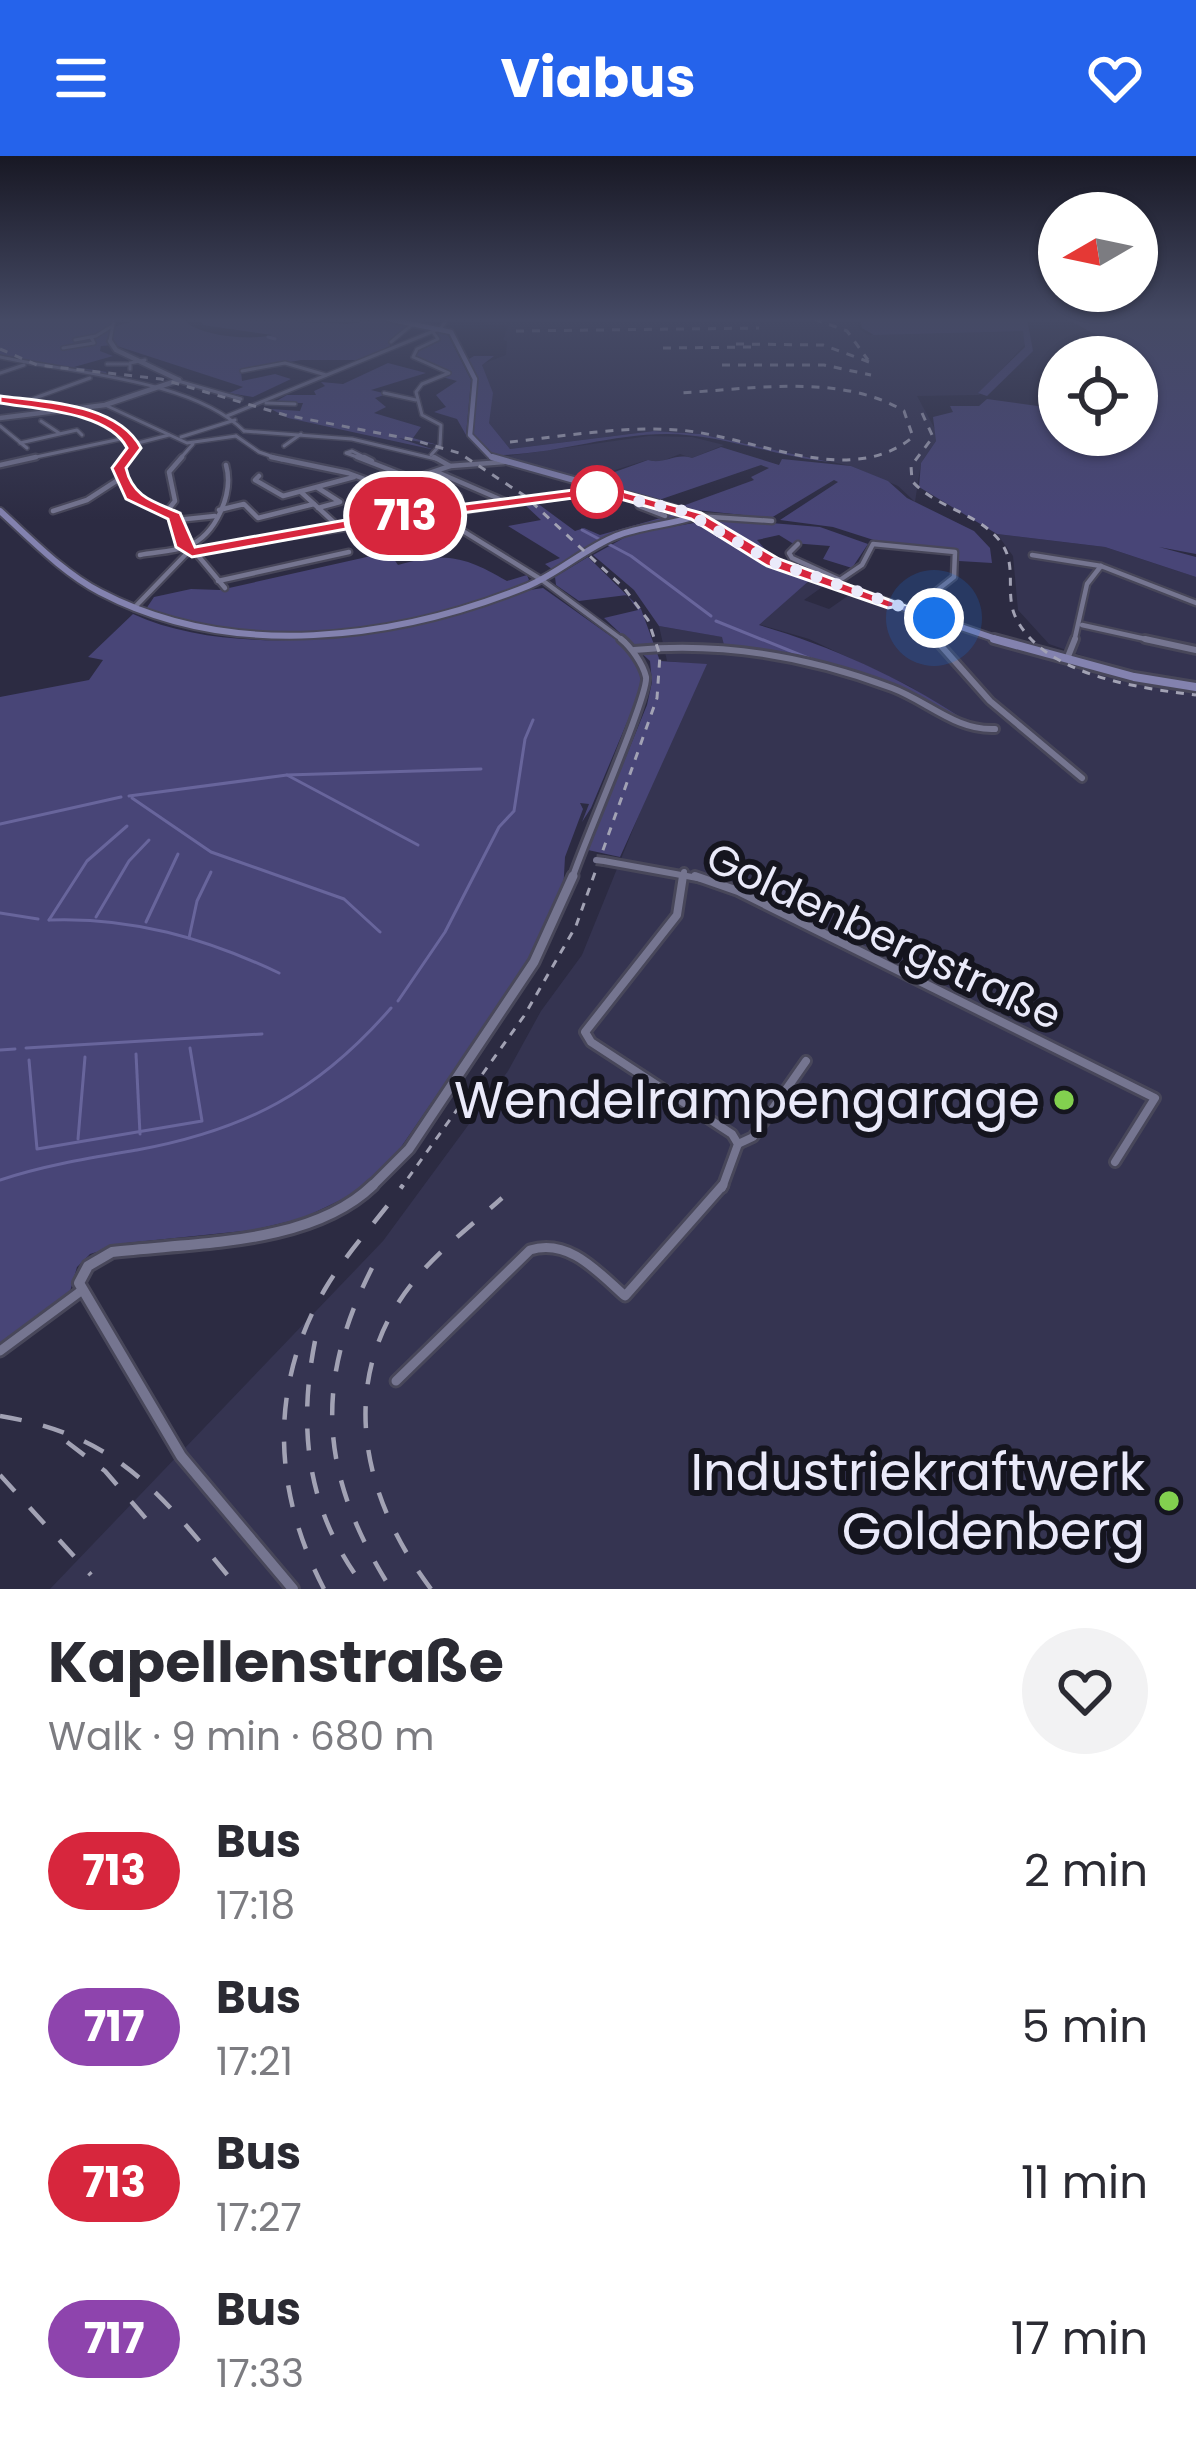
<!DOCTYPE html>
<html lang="en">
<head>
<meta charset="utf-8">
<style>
	:root { --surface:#fff; --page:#f2f2f3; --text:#2b2b33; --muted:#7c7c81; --accent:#2563eb }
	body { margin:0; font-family:Poppins,sans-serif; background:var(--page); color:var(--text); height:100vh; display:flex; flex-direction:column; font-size:45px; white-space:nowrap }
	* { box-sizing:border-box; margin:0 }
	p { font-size:39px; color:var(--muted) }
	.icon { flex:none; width:66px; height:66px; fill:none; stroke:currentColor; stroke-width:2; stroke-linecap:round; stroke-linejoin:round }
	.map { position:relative; height:1433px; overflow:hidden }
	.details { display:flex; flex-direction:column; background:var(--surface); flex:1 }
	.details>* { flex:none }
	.badge { padding:0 24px; border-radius:39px; font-size:42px; line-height:78px }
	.needle { width:78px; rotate:261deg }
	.tools { position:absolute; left:1038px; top:36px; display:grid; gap:24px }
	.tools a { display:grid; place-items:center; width:120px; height:120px; border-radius:50%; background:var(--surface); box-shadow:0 3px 9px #0004; font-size:60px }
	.you { position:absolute; width:60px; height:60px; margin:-30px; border:9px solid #fff; border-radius:50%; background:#1a73e8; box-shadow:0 0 0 18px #1a73e833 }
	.map>.badge { position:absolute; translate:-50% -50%; box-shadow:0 0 0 6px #fff }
	.round { display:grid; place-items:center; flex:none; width:126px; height:126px; border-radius:63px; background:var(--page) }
	.overview { display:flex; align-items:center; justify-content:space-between; height:204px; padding:0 48px }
	h1 { font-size:57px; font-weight:700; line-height:90px }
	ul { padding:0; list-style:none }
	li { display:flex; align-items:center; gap:36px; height:156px; padding:0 48px }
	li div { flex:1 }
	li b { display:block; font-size:45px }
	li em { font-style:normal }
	li .badge { min-width:132px; font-weight:700; text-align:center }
	header { display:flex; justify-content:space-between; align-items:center; height:156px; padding:0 48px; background:var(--accent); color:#fff; font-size:54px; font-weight:700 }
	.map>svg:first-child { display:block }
	.built { fill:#353451 }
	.green { fill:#484577 }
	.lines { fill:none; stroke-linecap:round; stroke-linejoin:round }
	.stream { stroke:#68659c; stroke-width:3 }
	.minor-far4-casing { stroke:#48475a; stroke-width:6 }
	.minor-far3-casing { stroke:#48475a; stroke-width:9 }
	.minor-far2-casing { stroke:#48475a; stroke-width:12 }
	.minor-far1-casing { stroke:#48475a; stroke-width:14 }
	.minor-casing { stroke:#48475a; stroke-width:15 }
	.tertiary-far3-casing { stroke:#48475a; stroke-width:8 }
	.tertiary-far2-casing { stroke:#48475a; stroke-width:12 }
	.tertiary-far1-casing { stroke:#48475a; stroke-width:15 }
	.tertiary-casing { stroke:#48475a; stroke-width:16 }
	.secondary-far2-casing { stroke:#48475a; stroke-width:8 }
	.secondary-far1-casing { stroke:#48475a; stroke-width:10 }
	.secondary-casing { stroke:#48475a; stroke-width:14 }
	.minor-far4 { stroke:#757590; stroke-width:3 }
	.minor-far3 { stroke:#757590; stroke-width:4.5 }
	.minor-far2 { stroke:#757590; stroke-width:6 }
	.minor-far1 { stroke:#757590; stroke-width:8 }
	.minor { stroke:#757590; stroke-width:9 }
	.tertiary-far3 { stroke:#757590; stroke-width:4.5 }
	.tertiary-far2 { stroke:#757590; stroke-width:6 }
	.tertiary-far1 { stroke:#757590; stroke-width:9 }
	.tertiary { stroke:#757590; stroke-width:10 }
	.secondary-far2 { stroke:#8382af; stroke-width:4.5 }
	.secondary-far1 { stroke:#8382af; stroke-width:6 }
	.secondary { stroke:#8382af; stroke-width:8 }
	.rail-far1 { stroke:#a2a2b4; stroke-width:3; stroke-dasharray:8 8; stroke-linecap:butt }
	.rail { stroke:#a2a2b4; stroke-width:4.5; stroke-dasharray:22 22; stroke-linecap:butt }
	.minor-bridge-casing { stroke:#48475a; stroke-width:12; stroke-linecap:butt }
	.minor-bridge { stroke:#757590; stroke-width:6 }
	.line { fill:#d7263d; stroke:#fff; stroke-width:3 }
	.walk { stroke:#eaeafa; stroke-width:12; stroke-dasharray:0 21.6 }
	.stop-dot { fill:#fff; stroke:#d7263d; stroke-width:6 }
	.poi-dot { fill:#82d04f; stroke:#15151f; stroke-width:4.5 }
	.labels { text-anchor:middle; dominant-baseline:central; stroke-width:12; stroke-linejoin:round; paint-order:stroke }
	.street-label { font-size:42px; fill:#eaeafa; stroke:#15151f }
	.near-poi-label { font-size:51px; fill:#eaeafa; stroke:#15151f; text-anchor:end }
</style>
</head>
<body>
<header><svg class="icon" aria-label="menu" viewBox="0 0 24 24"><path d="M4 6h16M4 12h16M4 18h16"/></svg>Viabus<svg class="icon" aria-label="heart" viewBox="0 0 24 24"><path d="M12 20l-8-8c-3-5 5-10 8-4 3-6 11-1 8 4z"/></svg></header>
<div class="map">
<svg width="1196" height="1433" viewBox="0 0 1196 1433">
	<rect width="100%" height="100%" fill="#2c2b42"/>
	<g class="built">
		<polygon points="486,163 857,163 859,173 869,179 1023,175 1026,187 979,239 917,240 936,275 936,285 921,307 915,346 898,330 851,310 700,278 654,275 510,293 489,267 482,208 506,199 507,185 503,184 508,170 485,169"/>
		<polygon points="649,280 692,281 724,289 692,302 680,298 657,307 647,304 596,320 609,327 607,332 501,301"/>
		<polygon points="997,378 1105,391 1196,421 1196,528 1118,512 1049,488 1018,454 1013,400"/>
		<polygon points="810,424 825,429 804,444 829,453 852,437 1009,491 1094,515 1196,535 1196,1433 50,1433 383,1085 508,915 541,855 582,799 668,587 706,509 667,505 659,470 723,481 724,489 880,525 954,558 909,530 809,483 758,468"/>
	</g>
	<g class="green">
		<path d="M0,163H111L110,172L140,163H183C196,180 252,185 272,179L203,169L199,163L348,168L381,163L410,168L386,194L363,204H301L241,215L242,225L275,218L291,223L253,241L229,237L243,231L114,189L101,190L100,195L113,200L74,211L107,216L100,221L0,199Z"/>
		<polygon points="860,163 1027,163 1033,195 987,240 978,237 1025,191 1023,175 874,179 862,172"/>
		<polygon points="1067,163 1196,163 1196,398 1159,391 1196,401 1196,421 1105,391 997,378 919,331 921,307 936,285 933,261 953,256 950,250 979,250 987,243 1059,253 1059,279 1137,279 1137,243 1147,231 1137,224 1137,201"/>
		<polygon points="437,175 447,177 471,224 466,279 457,263 434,256 446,251 436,239 457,225 442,221 452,216 415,201 418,194 440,183"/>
		<path d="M474,200H494L482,209L493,237L489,267L510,293L654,275L700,278L830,306C775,301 722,278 666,278C607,278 551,300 492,299L472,278L478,228L469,203Z"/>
		<polygon points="388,207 426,217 371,234 387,238 375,242 386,251 374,257 421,271 413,282 438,289 398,282 435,294 288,262 271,253 300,255 303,247 273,247 287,239 316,239 314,235 325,230 321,226 343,228"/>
		<path d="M721,291L779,309L782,303L851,310L888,325L907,342L974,375L990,392L992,407L959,405L955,394L883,387L833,371L780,364L838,326L834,324L771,362L677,352L754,324L751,321L769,312L761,309L656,345L607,332L609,327L598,322L648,304C664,309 675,296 692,302Z"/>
		<polygon points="537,347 575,375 584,372 600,379 671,359 682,360 621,376 553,414 545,408 560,402 508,370 541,364 524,348"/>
		<polygon points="709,362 820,371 868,388 852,412 823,403 830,390 792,387 779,379 757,384 770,399 832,426 769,402"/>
		<path d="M699,366L768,407L810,424L759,469C828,489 900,521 960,561L880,525L724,489L722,481L659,470L634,434L593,399L631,378Z"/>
		<path d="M389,396L398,409C446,396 464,400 507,425L527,419L529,424C514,436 488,442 469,448C364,479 250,491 146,453L154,441L191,433L220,434Z"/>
		<polygon points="588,401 641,453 660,505 707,508 620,701 588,694 647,549 652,526 650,505 604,462 638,454 627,439 579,445 556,429 555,421"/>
		<path d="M543,432L626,491L640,511L641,533L591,652L582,666L589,648L580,647L583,653L565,701L563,737L536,795L388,1010L349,1040L303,1062L253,1074L126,1087L90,1098L77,1111L69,1139L0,1188V541L89,524L103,504L88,501L133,458C220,498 352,486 442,463C478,454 513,435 543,432Z"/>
	</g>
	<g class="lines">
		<g class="stream">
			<polyline points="268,181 275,183"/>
			<polyline points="582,374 631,400 711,460"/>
			<polyline points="716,465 818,506"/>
			<polyline points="287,619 418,689"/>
			<polyline points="129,640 287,619 481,613"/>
			<polyline points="132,642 211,696 344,743 380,776"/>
			<polyline points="0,668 121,641"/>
			<polyline points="0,757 38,763"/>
			<polyline points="96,761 129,705 149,684"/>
			<path d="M49,764C132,761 205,782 279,817"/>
			<polyline points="49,764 87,705 127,670"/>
			<polyline points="146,766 178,698"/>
			<polyline points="189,782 197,745 211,716"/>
			<polyline points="398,845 445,776 499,671 514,655 525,583 533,564"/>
			<polyline points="26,892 262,878"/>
			<polyline points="0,894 15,893"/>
			<polyline points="136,898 140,978"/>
			<polyline points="29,904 37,993 202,965 190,892"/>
			<polyline points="78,983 85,901"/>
			<path d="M0,1024C45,1009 90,1002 137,994C246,974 318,936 391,852"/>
		</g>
		<g class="minor-far4-casing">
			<g id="minor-far4">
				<polyline points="75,184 96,180 112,170"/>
				<polyline points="110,185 114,163"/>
				<polyline points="391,186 414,167"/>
				<polyline points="63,192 94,187 91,181"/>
				<path d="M0,201C71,217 192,223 244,275"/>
				<polyline points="107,208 128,208"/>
				<polyline points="130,213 130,207 145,204"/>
				<polyline points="242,215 285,207 326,219"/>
				<polyline points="0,217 24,209"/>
				<polyline points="178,225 241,243"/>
				<polyline points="384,237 416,244"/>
				<polyline points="0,244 57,254"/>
				<polyline points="24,246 90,222"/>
				<polyline points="266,247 295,248"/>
				<polyline points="105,249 187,287 236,280"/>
				<polyline points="72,253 132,283"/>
				<polyline points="227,260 441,172 447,163"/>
				<polyline points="41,265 59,277"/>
				<polyline points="0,270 27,292"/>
				<polyline points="244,275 352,283 440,304"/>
				<polyline points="236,280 259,296 282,304"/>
				<polyline points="181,281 235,264"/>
				<polyline points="20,287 77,274 82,279"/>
				<polyline points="284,290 301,278"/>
				<polyline points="431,299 440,289 441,269 422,259 416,236 422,228 449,217 413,201 417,193 438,183 433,176"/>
				<polyline points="22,304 130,281"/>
				<polyline points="126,304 134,288 169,279"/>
				<polyline points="179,304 193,288"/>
				<polyline points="365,304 346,297 352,295 370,304"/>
			</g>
		</g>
		<g class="minor-far3-casing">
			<g id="minor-far3">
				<polyline points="127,301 119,318 133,343 175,360 189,395"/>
				<polyline points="271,301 348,317 400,336 542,424"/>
				<polyline points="357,301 411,322"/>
				<polyline points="364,301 372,305"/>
				<polyline points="434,301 450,310"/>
				<polyline points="0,309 36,301"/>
				<polyline points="437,316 504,345"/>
				<polyline points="259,320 255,324 283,340 354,321"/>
				<polyline points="424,322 459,340"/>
				<polyline points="408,325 432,337"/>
				<polyline points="389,331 450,310 504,306"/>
				<polyline points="318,332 340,346 318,352"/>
				<polyline points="301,336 338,370"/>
				<polyline points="636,342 639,350 665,360"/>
				<polyline points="413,345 448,333"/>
				<polyline points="168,354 175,345 169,316 182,301"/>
				<polyline points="219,354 244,348 258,362 314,348"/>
				<polyline points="53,355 87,344 121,322"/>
				<polyline points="696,360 772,365"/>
				<polyline points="177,364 215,360"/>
				<polyline points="798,388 789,397 792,402 840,424"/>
				<polyline points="189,395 604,334"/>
				<polyline points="195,396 225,432"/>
				<path d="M140,399C155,396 173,396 188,390C216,379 234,337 226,309"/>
				<polyline points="1032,399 1101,410 1196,447"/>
				<polyline points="218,425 349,396"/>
				<polyline points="834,428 862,409 873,388 955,396 954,421 911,455 938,486"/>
				<polyline points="134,452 189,395"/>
				<polyline points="1082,469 1159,486"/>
				<polyline points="1074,486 1087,428 1101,410"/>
			</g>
		</g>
		<g class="minor-far2-casing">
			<g id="minor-far2">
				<polyline points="935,483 990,545 1082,622"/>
				<polyline points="1145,483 1196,494"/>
				<path d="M634,494C721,486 810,501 892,532C927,545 956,575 995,573"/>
				<polyline points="1067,503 1075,483"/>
				<polyline points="604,705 703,723"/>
				<polyline points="683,723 684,716"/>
			</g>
		</g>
		<g class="minor-far1-casing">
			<g id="minor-far1">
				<polyline points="683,720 677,759 585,876 591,886 732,978 738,988 722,1032"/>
				<polyline points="695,720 738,735 1155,942 1115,1006"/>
				<polyline points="738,988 753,981 806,905"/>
			</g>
		</g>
		<g class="minor-casing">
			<g id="minor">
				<polyline points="0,1195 81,1135"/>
				<path d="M396,1225L530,1094C569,1082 598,1116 625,1140L723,1029"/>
			</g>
		</g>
		<g class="tertiary-far3-casing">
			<g id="tertiary-far3">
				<polyline points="110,185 116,194 179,224"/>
				<polyline points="0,262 105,249 179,224"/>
				<polyline points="542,424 625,486"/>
			</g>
		</g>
		<g class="tertiary-far2-casing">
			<path id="tertiary-far2" d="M572,723C582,690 649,539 646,521C643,508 631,491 621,483"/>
		</g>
		<g class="tertiary-far1-casing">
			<polyline id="tertiary-far1" points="370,1032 409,993 534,806 573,720"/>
		</g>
		<g class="tertiary-casing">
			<path id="tertiary" d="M293,1433L181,1300L79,1127L88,1110L112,1096C194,1086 310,1090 373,1029"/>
		</g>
		<g class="secondary-far2-casing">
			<polyline id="secondary-far2" points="388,163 451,176 475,223 470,279 491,301 502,304"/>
		</g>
		<g class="secondary-far1-casing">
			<g id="secondary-far1">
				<polyline points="492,301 684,355 782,410 1005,486"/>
				<path d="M0,355C31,383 62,416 100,436C232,505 395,484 528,430C559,417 584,393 616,380C641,370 670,369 696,360"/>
			</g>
		</g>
		<g class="secondary-casing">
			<polyline id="secondary" points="994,483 1134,521 1196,531"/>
		</g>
		<use href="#minor-far4" class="minor-far4"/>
		<use href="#minor-far3" class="minor-far3"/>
		<use href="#minor-far2" class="minor-far2"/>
		<use href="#minor-far1" class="minor-far1"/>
		<use href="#minor" class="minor"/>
		<use href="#tertiary-far3" class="tertiary-far3"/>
		<use href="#tertiary-far2" class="tertiary-far2"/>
		<use href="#tertiary-far1" class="tertiary-far1"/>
		<use href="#tertiary" class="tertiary"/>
		<use href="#secondary-far2" class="secondary-far2"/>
		<use href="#secondary-far1" class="secondary-far1"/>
		<use href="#secondary" class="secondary"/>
		<g class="rail-far1">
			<polyline points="814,163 847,175 868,204"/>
			<polyline points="516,175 759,172"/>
			<polyline points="736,188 823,189 869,206"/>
			<polyline points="663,192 753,191"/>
			<polyline points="0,193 37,209 161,223 285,259 410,283 459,297 525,340 624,432 648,464 660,499 657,542 576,770 524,860 401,1032"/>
			<polyline points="722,209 824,209 871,219"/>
			<path d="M922,257L933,281L911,310L912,325C937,353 981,357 1002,388C1017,410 1005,437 1015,460C1043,520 1139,532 1196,539"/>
			<path d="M510,286C565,280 622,270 678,274C752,279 848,334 913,281L904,255C839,216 748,234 676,237"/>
		</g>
		<g class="rail">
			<path d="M372,1112C312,1230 321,1322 391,1433"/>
			<path d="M315,1185C297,1276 308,1359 366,1433"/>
			<path d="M0,1260C123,1280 164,1343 239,1433"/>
			<polyline points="67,1286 105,1315 148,1365"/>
			<polyline points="0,1319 91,1419"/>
			<path d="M324,1433C273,1335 268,1231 325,1133C347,1096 378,1064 403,1029"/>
			<path d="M431,1433C361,1341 335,1222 414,1125C439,1094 472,1069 502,1042"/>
		</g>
		<g class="minor-bridge-casing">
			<polyline id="minor-bridge" points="596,704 604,705"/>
		</g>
		<use href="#minor-bridge" class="minor-bridge"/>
	</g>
	<linearGradient id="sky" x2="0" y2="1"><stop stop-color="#181824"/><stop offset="0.45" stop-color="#454a65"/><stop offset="1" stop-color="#454a65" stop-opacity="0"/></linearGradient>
	<rect width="1196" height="364" fill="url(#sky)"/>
	<path class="line" d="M0,240C45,246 117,247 141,292L126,312C133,342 155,346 180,357L195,391L357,362L604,330L701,357L779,403L903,449L888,452L767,410L691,363L603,338L357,371L192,401L176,391L168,363L126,343L112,312L127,292C108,255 33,253 0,247Z"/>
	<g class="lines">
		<polyline class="walk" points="597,336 684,355 773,406 934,462"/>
	</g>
	<circle class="stop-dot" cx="597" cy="336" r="24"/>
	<g class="poi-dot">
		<circle cx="1064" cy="944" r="12"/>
		<circle cx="1169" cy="1345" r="12"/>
	</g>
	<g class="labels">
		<g class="street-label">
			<text transform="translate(884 780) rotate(25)">Goldenbergstraße</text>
		</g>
		<g class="near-poi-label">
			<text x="1040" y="944">Wendelrampengarage</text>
			<text x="1145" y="1316">Industriekraftwerk<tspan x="1145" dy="59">Goldenberg</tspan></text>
		</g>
	</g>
</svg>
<div class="tools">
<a><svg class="needle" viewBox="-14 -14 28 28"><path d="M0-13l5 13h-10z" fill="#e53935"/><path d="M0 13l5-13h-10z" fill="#7c7c81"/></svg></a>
<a><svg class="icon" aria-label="locate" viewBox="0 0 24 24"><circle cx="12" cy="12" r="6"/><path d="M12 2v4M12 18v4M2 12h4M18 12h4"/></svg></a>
</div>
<div class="you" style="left:934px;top:462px"></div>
<b class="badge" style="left:405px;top:360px;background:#d7263d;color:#fff">713</b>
</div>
<section class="details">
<div class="overview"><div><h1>Kapellenstraße</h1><p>Walk · 9 min · 680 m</p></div><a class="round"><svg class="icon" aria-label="heart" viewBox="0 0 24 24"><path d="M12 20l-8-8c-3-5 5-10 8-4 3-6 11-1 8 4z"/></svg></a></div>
<ul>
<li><span class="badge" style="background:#d7263d;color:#fff">713</span><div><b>Bus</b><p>17:18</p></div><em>2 min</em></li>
<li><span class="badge" style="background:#8e44ad;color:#fff">717</span><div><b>Bus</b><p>17:21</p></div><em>5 min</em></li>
<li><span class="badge" style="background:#d7263d;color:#fff">713</span><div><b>Bus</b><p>17:27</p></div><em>11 min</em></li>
<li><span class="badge" style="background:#8e44ad;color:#fff">717</span><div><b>Bus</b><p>17:33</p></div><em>17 min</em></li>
</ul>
</section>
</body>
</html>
